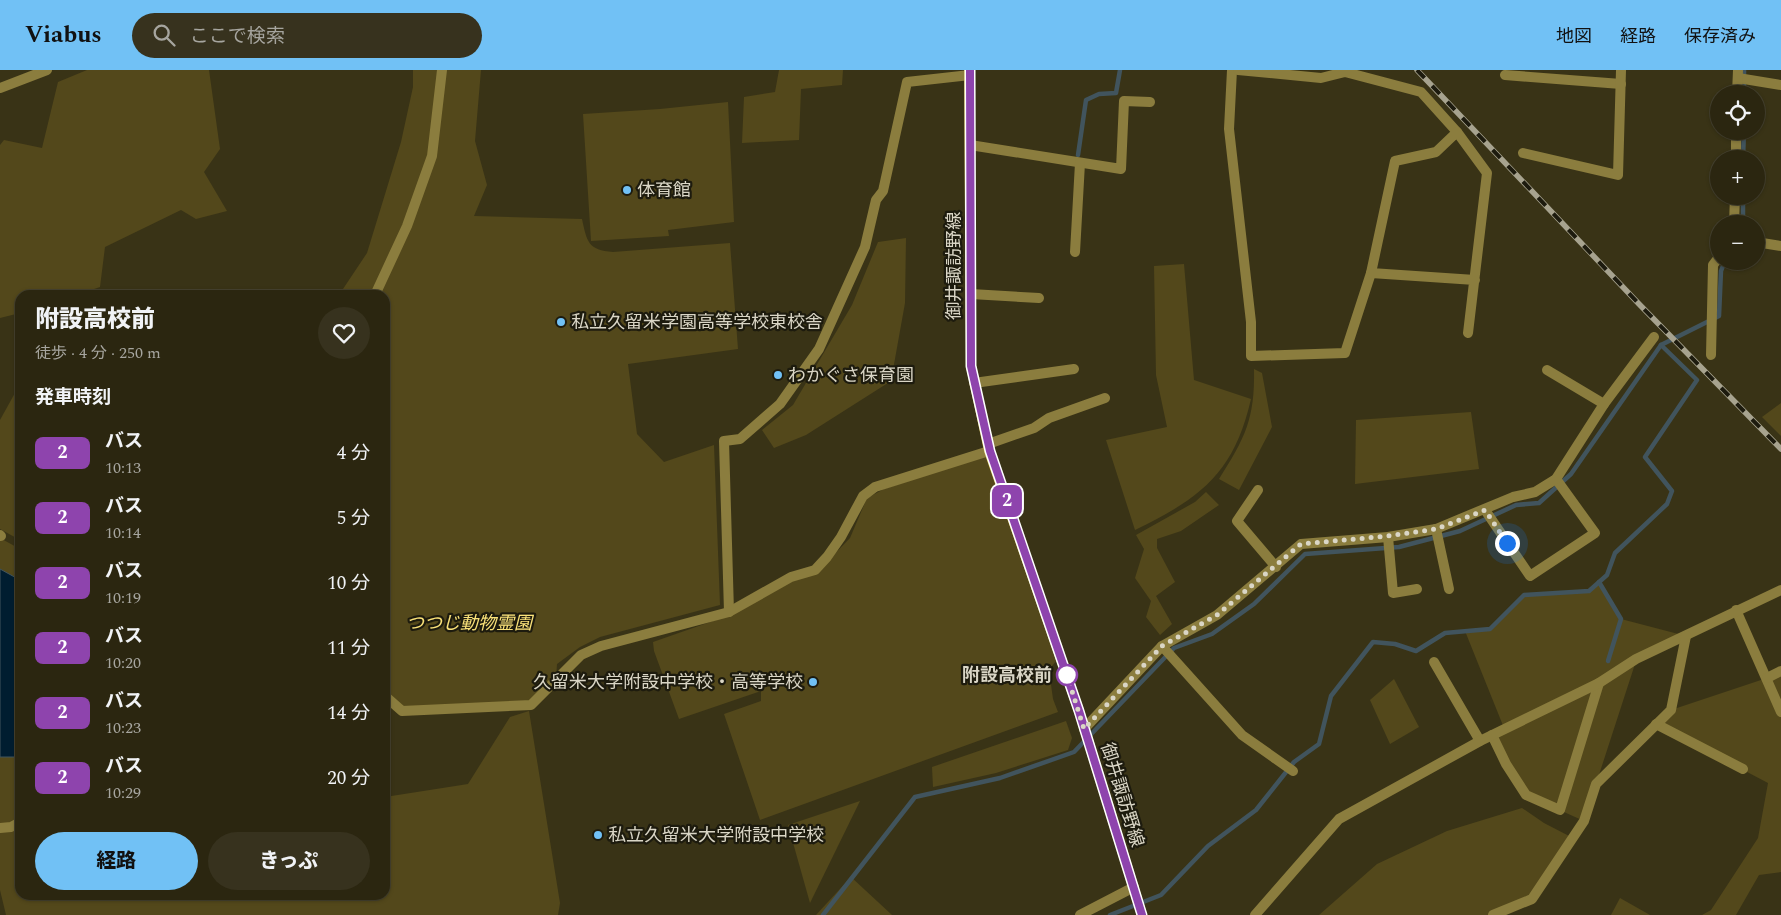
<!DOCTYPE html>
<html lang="ja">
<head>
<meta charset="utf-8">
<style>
	:root { --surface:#2b2610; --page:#37321e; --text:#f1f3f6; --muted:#a6a59f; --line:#474330; --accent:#71c1f5 }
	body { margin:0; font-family:Spectral,"Noto Sans JP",serif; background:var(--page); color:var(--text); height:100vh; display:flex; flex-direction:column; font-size:19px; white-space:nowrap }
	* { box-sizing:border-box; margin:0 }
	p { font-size:16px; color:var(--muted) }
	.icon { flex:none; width:28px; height:28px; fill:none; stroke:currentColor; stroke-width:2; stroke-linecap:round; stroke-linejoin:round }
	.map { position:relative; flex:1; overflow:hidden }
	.side { position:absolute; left:15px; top:220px; width:375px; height:610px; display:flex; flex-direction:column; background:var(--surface); border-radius:15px; box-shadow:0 1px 4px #0004,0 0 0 1px var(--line) }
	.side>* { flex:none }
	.badge { padding:0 10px; border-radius:8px; font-size:18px; line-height:32px }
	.buttons { position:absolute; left:1710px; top:15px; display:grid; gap:10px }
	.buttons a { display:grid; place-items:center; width:55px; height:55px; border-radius:50%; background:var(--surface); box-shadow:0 1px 4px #0004,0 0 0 1px var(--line); font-size:25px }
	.you { position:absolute; width:25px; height:25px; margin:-12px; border:4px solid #fff; border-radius:50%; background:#1a73e8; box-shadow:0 0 0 8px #1a73e833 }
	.map>.badge { position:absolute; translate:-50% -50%; box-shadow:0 0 0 2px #fff }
	h2 { padding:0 20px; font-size:19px; line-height:45px }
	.round { display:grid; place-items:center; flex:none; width:52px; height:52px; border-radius:26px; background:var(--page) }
	.head { display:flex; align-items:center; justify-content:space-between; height:85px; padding:0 20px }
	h1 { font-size:24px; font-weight:800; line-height:38px }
	.primary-button { display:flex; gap:10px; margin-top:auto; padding:10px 20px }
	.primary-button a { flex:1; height:58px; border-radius:30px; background:var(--accent); color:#111; font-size:20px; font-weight:800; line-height:58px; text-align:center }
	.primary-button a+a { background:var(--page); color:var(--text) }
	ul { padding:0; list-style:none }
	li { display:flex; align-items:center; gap:15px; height:65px; padding:0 20px }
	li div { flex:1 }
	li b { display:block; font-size:19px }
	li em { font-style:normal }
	li .badge { min-width:55px; font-weight:700; text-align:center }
	header { display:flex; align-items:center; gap:30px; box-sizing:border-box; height:70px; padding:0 25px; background:var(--accent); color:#111 }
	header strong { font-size:24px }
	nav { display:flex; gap:28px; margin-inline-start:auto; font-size:18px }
	.search { width:350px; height:45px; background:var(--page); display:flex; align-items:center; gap:12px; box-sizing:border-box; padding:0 18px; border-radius:28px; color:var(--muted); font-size:19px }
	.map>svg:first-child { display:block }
	.green { fill:#53481b }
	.water { fill:#001d30; stroke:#41545d }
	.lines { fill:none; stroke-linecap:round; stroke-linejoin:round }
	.stream { stroke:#41545d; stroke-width:4.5 }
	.minor { stroke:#8b7d3e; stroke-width:10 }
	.tertiary { stroke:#8b7d3e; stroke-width:10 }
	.secondary { stroke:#bea638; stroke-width:10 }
	.rail-casing { stroke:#a7a38f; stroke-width:5.5 }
	.rail { stroke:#1d1b0e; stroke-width:4; stroke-dasharray:11; stroke-linecap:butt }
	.line-casing { stroke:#fff; stroke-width:11 }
	.line { stroke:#8e44ad; stroke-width:8 }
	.walk { stroke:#dad6c6; stroke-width:5; stroke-dasharray:0 9 }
	.poi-dot { fill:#71c1f5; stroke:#1d1b0e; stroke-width:2 }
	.stop-dot { fill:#fff; stroke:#8e44ad; stroke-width:2.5 }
	.labels { text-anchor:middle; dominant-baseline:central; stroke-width:4.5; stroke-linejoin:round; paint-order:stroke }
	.poi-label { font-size:18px; fill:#dad6c6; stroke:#1d1b0e; text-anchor:start }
	.street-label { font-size:18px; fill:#dad6c6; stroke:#1d1b0e }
	.park-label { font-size:18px; font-style:italic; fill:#fae279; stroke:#1d1b0e }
	.stop-label { font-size:18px; font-weight:bold; fill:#dad6c6; stroke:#1d1b0e; text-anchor:end }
</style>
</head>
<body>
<header>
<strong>Viabus</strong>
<div class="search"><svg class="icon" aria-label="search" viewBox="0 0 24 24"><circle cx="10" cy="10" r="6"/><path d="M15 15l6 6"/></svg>ここで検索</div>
<nav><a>地図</a><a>経路</a><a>保存済み</a></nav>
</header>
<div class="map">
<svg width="1781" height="845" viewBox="0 0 1781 845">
	<rect width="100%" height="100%" fill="#393316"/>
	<g class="green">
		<polygon points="87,0 209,0 220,79 204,102 227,141 196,149 181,140 105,177 100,217 77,225 20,225 20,243 0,248 0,75 4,70 42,78 58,12"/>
		<path d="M413,0H481L475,71L487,115L474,146L582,149C587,172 588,180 613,182L730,173L738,279L628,294L637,364L664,392L714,375L720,535L600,567L580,577L557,594L556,609L531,635L402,641L385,626V225H339L367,183L401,72L413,17Z"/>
		<polygon points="779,0 843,0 842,15 801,19 799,70 742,73 744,27 775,22"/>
		<polygon points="728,32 734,152 668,160 669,166 591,171 583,44 660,39"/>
		<polygon points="906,168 905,233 891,311 806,365 774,378 762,360 793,335 852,235 878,172"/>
		<path d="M1184,194L1194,310L1251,329C1234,403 1201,428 1135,460L1106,370L1167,357L1156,305L1154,196Z"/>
		<path d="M1254,299L1262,303L1272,357L1239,420L1219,409C1245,368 1255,349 1254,299Z"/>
		<polygon points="20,314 20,470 0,459 0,350"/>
		<polygon points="1781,333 1781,366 1762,347"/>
		<polygon points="1471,342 1479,399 1355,414 1356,350"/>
		<polygon points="987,385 1056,591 1049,600 1053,629 1058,642 760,750 724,644 761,631 761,621 679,649 654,581 653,572 730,545 791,510 816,503 850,468 867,428 884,419"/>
		<polygon points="1206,422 1219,435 1181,461 1157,469 1157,478 1175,512 1156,526 1172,554 1160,565 1146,547 1151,531 1135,508 1144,479 1136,465 1195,432"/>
		<polygon points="0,468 20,479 20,825 385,825 385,727 468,714 510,647 529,641 560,833 558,845 6,845 0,820"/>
		<polygon points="1599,512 1621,549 1686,566 1635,594 1584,751 1526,725 1492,665 1504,658 1465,561 1490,559 1524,525 1589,521"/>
		<polygon points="1781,601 1781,802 1759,805 1736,845 1702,845 1711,840 1758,768 1768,713 1656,654 1671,640 1767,608"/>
		<polygon points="1394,609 1419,657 1390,674 1370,630"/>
		<polygon points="1066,651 1072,668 1068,680 996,703 933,717 932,697"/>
		<polygon points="860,731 810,833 788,755"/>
		<polygon points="1522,738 1544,753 1573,768 1532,829 1493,845 1319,845 1377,794 1447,761"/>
		<polygon points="851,807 892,845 816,845"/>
		<polygon points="1620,828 1650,845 1611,845"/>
	</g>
	<polygon class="water" points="0,499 20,510 20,687 0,687"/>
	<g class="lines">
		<g class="stream">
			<polyline points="1744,24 1744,0"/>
			<polyline points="1078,85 1086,30 1099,24 1116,23 1120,0"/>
			<polyline points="1743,89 1744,61"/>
			<polyline points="1743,154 1743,126"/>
			<polyline points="1599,512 1621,549 1608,591"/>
			<polyline points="823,845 915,727 1000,708 1074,682 1174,578 1212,564 1254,534 1305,484 1399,477 1460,461 1516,435 1539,433 1571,404 1661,275 1719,246 1721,201 1725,191"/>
			<polyline points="1110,845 1161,825 1208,776 1256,740 1294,692 1319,674 1331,626 1373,572 1395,574 1416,581 1445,563 1490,559 1524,525 1589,521 1607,505 1615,483 1667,434 1672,421 1645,387 1697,310 1661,275"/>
		</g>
		<g class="minor">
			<polyline points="1232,0 1229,59 1251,252 1251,286 1345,283 1371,203"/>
			<polyline points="1238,0 1321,8 1345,2 1421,22 1457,62"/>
			<polyline points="1505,5 1621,14"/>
			<polyline points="1738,8 1781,15"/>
			<polyline points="1737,24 1738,0"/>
			<polyline points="970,75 1121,99 1124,31 1150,32"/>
			<polyline points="1523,83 1618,105 1621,0"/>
			<polyline points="1736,89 1736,61"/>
			<polyline points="1734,154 1735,126"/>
			<polyline points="1756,172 1781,176"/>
			<polyline points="1075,182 1080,93"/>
			<polyline points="971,224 1039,228"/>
			<polyline points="1468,263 1487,103 1457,62 1436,82 1395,91 1371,203 1475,210"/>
			<polyline points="1711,285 1713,195 1719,187"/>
			<polyline points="1547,300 1604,334"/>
			<polyline points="974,313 1074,299"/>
			<polyline points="988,374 1034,358 1049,348 1105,328"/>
			<polyline points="1258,420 1237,451 1276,497"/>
			<polyline points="1485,440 1530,506 1595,463 1556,409"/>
			<polyline points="1436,459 1449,519"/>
			<polyline points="0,465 1,466"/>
			<polyline points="1388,467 1393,523 1417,519"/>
			<polyline points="1736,540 1781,642"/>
			<polyline points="729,542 724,371 740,369 780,334 819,279 865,177 876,130 883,121 907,12 970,5"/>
			<polyline points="1162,576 1242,665 1293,701"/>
			<polyline points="1434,592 1480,671"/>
			<polyline points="1767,608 1781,601"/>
			<polyline points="385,626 402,641 531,635 581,585 601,576 729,542 791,507 815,500 827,487 841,467 863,426 875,417 989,381"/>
			<polyline points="1656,654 1743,699"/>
			<polyline points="1084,659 1162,576 1217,545 1301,474 1388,467 1436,459 1513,427 1535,422 1556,409 1604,334 1654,267"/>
			<polyline points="1492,665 1506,694 1526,725 1560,740 1599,613"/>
			<polyline points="1080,845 1134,817"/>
			<polyline points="1255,845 1339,749 1480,671 1599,613 1636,589 1781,520"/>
			<polyline points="1493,845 1532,829 1584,751 1596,714 1671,640 1686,566"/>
		</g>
		<g class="tertiary">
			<polyline points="0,18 47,0"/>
			<polyline points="375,225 407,156 432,86 442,0"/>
			<polyline points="0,758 11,757 20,752"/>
		</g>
		<polyline class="secondary" points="969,0 971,296 989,381 1079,641 1142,845"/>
		<g class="rail-casing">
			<polyline id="rail" points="1417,0 1639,234 1781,379"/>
		</g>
		<use href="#rail" class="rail"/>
	</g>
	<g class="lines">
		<g class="line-casing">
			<polyline id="line" points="970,0 971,296 990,381 1079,641 1142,845"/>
		</g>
		<use href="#line" class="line"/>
		<polyline class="walk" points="1067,605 1084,659 1162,576 1217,545 1301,474 1388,466 1436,459 1485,440 1507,473"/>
	</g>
	<g class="poi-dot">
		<circle cx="627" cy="120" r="5"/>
		<circle cx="561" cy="252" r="5"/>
		<circle cx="778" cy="305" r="5"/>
		<circle cx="813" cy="612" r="5"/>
		<circle cx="598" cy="765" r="5"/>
	</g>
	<circle class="stop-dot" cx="1067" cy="605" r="10"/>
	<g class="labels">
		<g class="poi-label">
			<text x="637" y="120">体育館</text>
			<text x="571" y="252">私立久留米学園高等学校東校舎</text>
			<text x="788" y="305">わかぐさ保育園</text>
			<text x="803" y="612" text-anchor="end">久留米大学附設中学校・高等学校</text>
			<text x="608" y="765">私立久留米大学附設中学校</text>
		</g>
		<g class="street-label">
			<text transform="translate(954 196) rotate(-90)">御井諏訪野線</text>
			<text transform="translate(1122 725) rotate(73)">御井諏訪野線</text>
		</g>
		<g class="park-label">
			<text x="469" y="553">つつじ動物霊園</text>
		</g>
		<g class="stop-label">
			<text x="1052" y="605">附設高校前</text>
		</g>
	</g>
</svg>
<div class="buttons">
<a><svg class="icon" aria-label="locate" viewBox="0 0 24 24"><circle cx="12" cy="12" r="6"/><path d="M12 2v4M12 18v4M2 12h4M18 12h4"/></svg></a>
<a>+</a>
<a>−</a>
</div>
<div class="you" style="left:1507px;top:473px"></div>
<b class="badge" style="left:1007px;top:431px;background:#8e44ad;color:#fff">2</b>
<section class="side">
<div class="head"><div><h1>附設高校前</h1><p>徒歩 · 4 分 · 250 m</p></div><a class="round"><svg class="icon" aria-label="heart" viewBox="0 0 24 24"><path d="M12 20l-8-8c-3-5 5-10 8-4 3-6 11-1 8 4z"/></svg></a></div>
<h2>発車時刻</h2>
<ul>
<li><span class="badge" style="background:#8e44ad;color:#fff">2</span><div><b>バス</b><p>10:13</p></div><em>4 分</em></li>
<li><span class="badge" style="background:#8e44ad;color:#fff">2</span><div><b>バス</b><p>10:14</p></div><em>5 分</em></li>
<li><span class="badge" style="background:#8e44ad;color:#fff">2</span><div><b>バス</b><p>10:19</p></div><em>10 分</em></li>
<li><span class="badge" style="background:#8e44ad;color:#fff">2</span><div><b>バス</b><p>10:20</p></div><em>11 分</em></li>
<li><span class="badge" style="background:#8e44ad;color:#fff">2</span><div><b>バス</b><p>10:23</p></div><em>14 分</em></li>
<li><span class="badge" style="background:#8e44ad;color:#fff">2</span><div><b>バス</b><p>10:29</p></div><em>20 分</em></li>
</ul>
<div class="primary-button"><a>経路</a><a>きっぷ</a></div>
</section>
</div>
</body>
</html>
